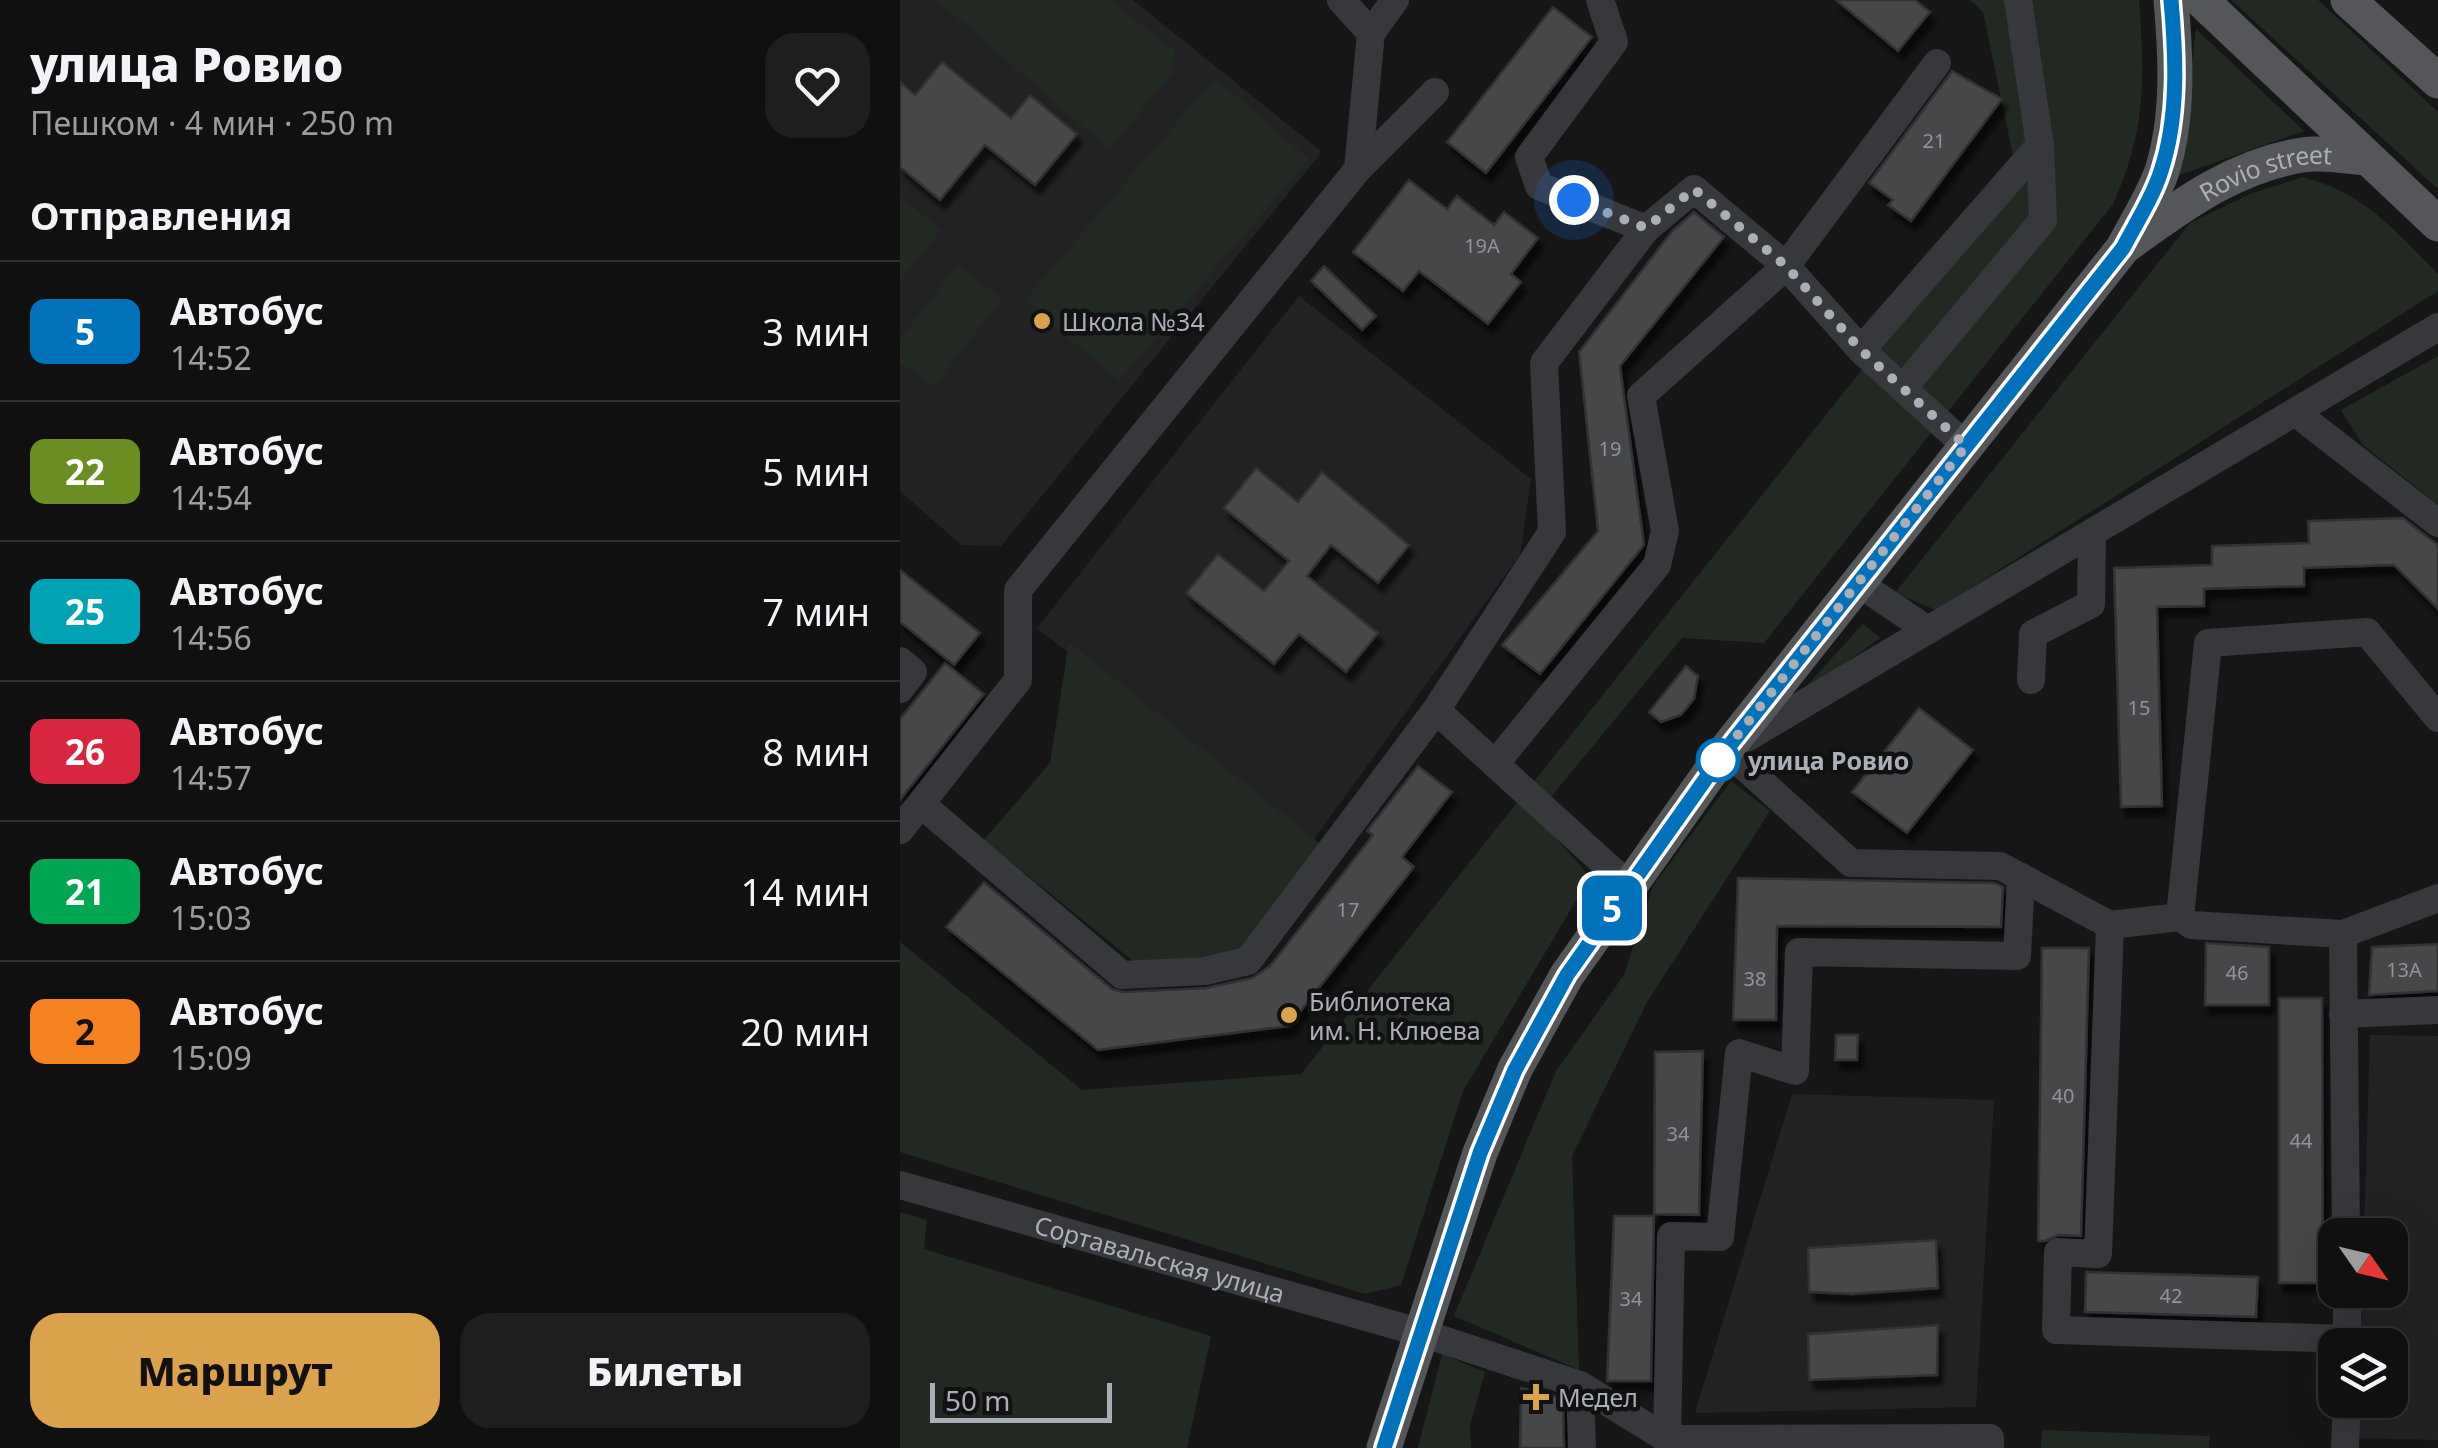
<!DOCTYPE html>
<html lang="ru">
<head>
<meta charset="utf-8">
<style>
	:root { --surface:#101011; --page:#1e1e1f; --text:#f1f3f6; --muted:#9c9d9f; --line:#303031; --accent:#daa34b }
	body { margin:0; font-family:"Noto Sans",sans-serif; background:var(--page); color:var(--text); height:100vh; display:flex; flex-direction:column; font-size:38px; white-space:nowrap }
	* { box-sizing:border-box; margin:0 }
	p { font-size:32px; color:var(--muted) }
	.icon { flex:none; width:55px; height:55px; fill:none; stroke:currentColor; stroke-width:2; stroke-linecap:round; stroke-linejoin:round }
	.map { position:relative; flex:1; overflow:hidden }
	.sheet { display:flex; flex-direction:column; background:var(--surface); width:900px }
	.sheet>* { flex:none }
	.badge { padding:0 20px; border-radius:15px; font-size:35px; line-height:65px }
	.needle { width:65px; rotate:124deg }
	.buttons { position:absolute; left:1418px; top:1218px; display:grid; gap:20px }
	.buttons a { display:grid; place-items:center; width:90px; height:90px; border-radius:20px; background:var(--surface); box-shadow:0 10px 40px #0002,0 0 0 2px var(--line); font-size:50px }
	.scale { position:absolute; left:30px; bottom:25px; width:182px; box-sizing:border-box; padding-left:10px; border:5px solid #aaaeb6; border-top:0; font-size:28px; line-height:35px; white-space:nowrap; color:#aaaeb6; -webkit-text-stroke:8px #111112; paint-order:stroke }
	.you { position:absolute; width:50px; height:50px; margin:-25px; border:8px solid #fff; border-radius:50%; background:#1a73e8; box-shadow:0 0 0 15px #1a73e833 }
	.map>.badge { position:absolute; translate:-50% -50%; box-shadow:0 0 0 5px #fff }
	h2 { padding:0 30px; font-size:38px; line-height:90px }
	.round { display:grid; place-items:center; flex:none; width:105px; height:105px; border-radius:30px; background:var(--page) }
	.head { display:flex; align-items:center; justify-content:space-between; height:170px; padding:0 30px }
	h1 { font-size:48px; font-weight:800; line-height:75px }
	.primary-button { display:flex; gap:20px; margin-top:auto; padding:20px 30px }
	.primary-button a { flex:1; height:115px; border-radius:30px; background:var(--accent); color:#111; font-size:40px; font-weight:800; line-height:115px; text-align:center }
	.primary-button a+a { background:var(--page); color:var(--text) }
	ul { padding:0; list-style:none }
	li { display:flex; align-items:center; gap:30px; height:140px; padding:0 30px; border-top:2px solid var(--line) }
	li div { flex:1 }
	li b { display:block; font-size:38px }
	li em { font-style:normal }
	li .badge { min-width:110px; font-weight:700; text-align:center }
	main { display:flex; flex:1; min-height:0 }
	.map>svg:first-child { display:block }
	.built { fill:#222224 }
	.green { fill:#222923 }
	.building { fill:#45464a; stroke:#303033; stroke-width:2.5; filter:url(#shadow) }
	.lines { fill:none; stroke-linecap:round; stroke-linejoin:round }
	.minor { stroke:#37383c; stroke-width:28 }
	.major { stroke:#54565a; stroke-width:35 }
	.line-casing { stroke:#fff; stroke-width:22 }
	.line { stroke:#0072bc; stroke-width:15 }
	.walk { stroke:#aaaeb6; stroke-width:10; stroke-dasharray:0 18 }
	.poi-dot { fill:#daa34b; stroke:#111112; stroke-width:4 }
	.stop-dot { fill:#fff; stroke:#0072bc; stroke-width:5 }
	.labels { text-anchor:middle; dominant-baseline:central; stroke-width:9; stroke-linejoin:round; paint-order:stroke }
	.number-label { font-size:20px; fill:#91949b }
	.street-label { font-size:25px; fill:#aaaeb6; stroke:#111112 }
	.poi-label { font-size:25px; fill:#aaaeb6; stroke:#111112; text-anchor:start }
	.stop-label { font-size:25px; font-weight:bold; fill:#aaaeb6; stroke:#111112; text-anchor:start }
</style>
</head>
<body>
<main>
<section class="sheet">
<div class="head"><div><h1>улица Ровио</h1><p>Пешком · 4 мин · 250 m</p></div><a class="round"><svg class="icon" aria-label="heart" viewBox="0 0 24 24"><path d="M12 20l-8-8c-3-5 5-10 8-4 3-6 11-1 8 4z"/></svg></a></div>
<h2>Отправления</h2>
<ul>
<li><span class="badge" style="background:#0072bc;color:#fff">5</span><div><b>Автобус</b><p>14:52</p></div><em>3 мин</em></li>
<li><span class="badge" style="background:#6b8e23;color:#fff">22</span><div><b>Автобус</b><p>14:54</p></div><em>5 мин</em></li>
<li><span class="badge" style="background:#00a3b4;color:#fff">25</span><div><b>Автобус</b><p>14:56</p></div><em>7 мин</em></li>
<li><span class="badge" style="background:#d7263d;color:#fff">26</span><div><b>Автобус</b><p>14:57</p></div><em>8 мин</em></li>
<li><span class="badge" style="background:#00a651;color:#fff">21</span><div><b>Автобус</b><p>15:03</p></div><em>14 мин</em></li>
<li><span class="badge" style="background:#f58220;color:#111">2</span><div><b>Автобус</b><p>15:09</p></div><em>20 мин</em></li>
</ul>
<div class="primary-button"><a>Маршрут</a><a>Билеты</a></div>
</section>
<div class="map">
<svg width="1538" height="1448" viewBox="0 0 1538 1448">
	<defs>
		<filter id="shadow"><feDropShadow dx="5" dy="9" stdDeviation="2.5" flood-color="#0009"/></filter>
	</defs>
	<rect width="100%" height="100%" fill="#161617"/>
	<g class="built">
		<polygon points="0,0 233,0 422,152 101,546 61,545 0,491"/>
		<polygon points="399,296 631,479 620,555 409,846 137,628"/>
		<polygon points="1470,1035 1538,1036 1538,1440 1457,1438 1458,1400 1490,1400 1490,1345 1460,1345 1462,1290 1490,1290 1490,1235 1464,1235"/>
		<polygon points="892,1094 1094,1100 1076,1407 795,1413"/>
	</g>
	<g class="green">
		<polygon points="37,0 209,0 275,50 272,74 209,149"/>
		<path d="M1070,0H1239C1245,78 1246,131 1213,204L864,643L782,638L636,815L690,877L563,1091L501,1285L465,1294L0,1152V942L182,1090L401,1074L1117,175L1083,12Z"/>
		<polygon points="1331,0 1418,0 1538,112 1538,189"/>
		<polygon points="1296,29 1404,131 1279,175"/>
		<polygon points="315,78 409,159 219,381 125,300"/>
		<path d="M1403,177C1466,194 1493,229 1538,274V291L1036,610L995,593L1290,223L1350,194Z"/>
		<polygon points="0,196 41,230 0,281"/>
		<polygon points="58,265 102,299 33,387 0,362 0,339"/>
		<polygon points="1538,356 1538,505 1463,445 1441,410"/>
		<polygon points="963,624 980,638 892,702"/>
		<polygon points="169,642 429,851 346,952 237,964 84,840 150,763"/>
		<polygon points="831,781 870,811 747,1002 672,1156 679,1370 554,1316 656,1071 724,975 753,886"/>
		<polygon points="0,1212 27,1220 24,1249 311,1336 287,1448 0,1448"/>
		<polygon points="542,1354 585,1372 570,1426 571,1448 518,1448"/>
		<polygon points="1142,1430 1310,1436 1309,1448 1141,1448"/>
	</g>
	<g class="building">
		<polygon points="936,0 1015,0 1030,12 998,51"/>
		<polygon points="653,7 692,37 586,173 547,142"/>
		<polygon points="42,62 111,118 130,95 177,134 135,185 85,145 40,200 0,167 0,82 15,95"/>
		<polygon points="1052,71 1102,99 1011,221 988,205 993,200 969,183"/>
		<polygon points="509,180 547,209 557,196 594,225 604,212 638,238 611,274 621,282 588,324 519,271 503,291 453,252"/>
		<polygon points="794,212 824,237 720,366 744,545 640,674 602,645 698,531 679,352 773,230"/>
		<polygon points="424,266 476,316 462,330 411,281"/>
		<polygon points="356,468 398,502 422,472 509,545 478,583 431,545 407,576 478,633 446,672 399,634 374,664 286,593 318,554 364,591 389,561 324,508"/>
		<polygon points="1503,518 1538,545 1538,609 1494,565 1404,568 1404,586 1304,589 1304,606 1257,607 1262,806 1221,807 1214,568 1312,565 1312,546 1409,543 1408,521"/>
		<polygon points="0,570 80,633 54,665 0,622"/>
		<polygon points="45,663 84,694 0,800 0,719"/>
		<polygon points="786,666 798,676 794,699 781,715 761,722 749,712"/>
		<polygon points="1019,708 1073,750 1007,833 952,792"/>
		<polygon points="518,766 552,792 502,857 514,867 389,1026 198,1050 46,927 84,882 212,989 223,992 306,988 352,978 370,966 473,835 467,831"/>
		<polygon points="838,878 1095,883 1103,887 1101,927 877,926 876,1020 833,1020"/>
		<polygon points="1306,943 1369,947 1369,1005 1305,1005"/>
		<polygon points="1538,944 1538,991 1469,995 1472,947"/>
		<polygon points="1142,948 1189,948 1181,1236 1158,1235 1145,1241 1138,1241"/>
		<polygon points="1379,998 1422,998 1423,1283 1379,1283"/>
		<polygon points="936,1035 958,1035 957,1060 935,1060"/>
		<polygon points="803,1051 799,1215 754,1214 755,1052"/>
		<polygon points="714,1216 754,1216 751,1381 707,1381"/>
		<polygon points="1036,1240 1038,1288 952,1294 909,1292 908,1248"/>
		<polygon points="1186,1272 1358,1277 1356,1317 1185,1312"/>
		<polygon points="1038,1325 1037,1375 909,1380 908,1334"/>
		<polygon points="621,1388 663,1398 664,1448 620,1448"/>
	</g>
	<g class="lines">
		<g class="minor">
			<polyline points="441,0 471,33"/>
			<polyline points="700,0 714,42 629,157 639,186 746,229 794,189 886,266 961,350 1066,446"/>
			<polyline points="458,169 535,92"/>
			<polyline points="1538,327 826,750 951,863 1100,866 1210,925 1280,917 1308,643 1467,632 1538,718"/>
			<polyline points="961,350 1140,145"/>
			<polyline points="1003,388 1143,220 1140,145 1118,0"/>
			<polyline points="1396,413 1538,523"/>
			<polyline points="958,583 1028,630"/>
			<polyline points="0,661 13,672 0,689"/>
			<polyline points="1131,680 1133,634 1191,604 1192,534"/>
			<polyline points="536,710 652,532 644,363 746,229"/>
			<polyline points="21,804 222,975 305,971 348,961 536,710 595,764"/>
			<polyline points="0,830 118,680 118,590 458,169 471,33 495,0"/>
			<polyline points="728,885 595,764 757,565 765,531 741,396 886,266 1037,63"/>
			<polyline points="1280,917 1291,925 1443,934 1538,898"/>
			<polyline points="1210,925 1198,1254 1158,1252 1156,1330 1447,1339"/>
			<polyline points="1443,934 1446,1235"/>
			<polyline points="1443,1014 1538,1010"/>
			<path id="s1" d="M0,1185L519,1332L680,1385L767,1439L1090,1438V1448"/>
			<polyline points="1447,1290 1447,1345"/>
			<polyline points="680,1385 682,1448"/>
			<polyline points="767,1439 771,1236 820,1237 839,1053 895,1071 899,952 1117,956 1121,877"/>
			<polyline points="1445,1448 1447,1400"/>
		</g>
		<g class="major">
			<polyline points="1301,0 1538,224"/>
			<polyline points="1448,0 1538,81"/>
			<path id="s2" d="M1228,244C1282,205 1334,166 1402,155C1421,152 1445,156 1465,158"/>
			<path d="M484,1448L580,1153L615,1069L667,975L826,750L1223,248C1236,223 1253,197 1262,171C1279,117 1276,56 1271,0"/>
		</g>
	</g>
	<g class="lines">
		<g class="line-casing">
			<path id="line" d="M484,1448L580,1153L615,1070L667,975L826,750L1223,248C1236,223 1253,197 1261,171C1279,116 1276,56 1271,0"/>
		</g>
		<use href="#line" class="line"/>
		<polyline class="walk" points="674,200 746,228 794,189 886,266 961,350 1066,446 818,760"/>
	</g>
	<g class="poi-dot">
		<circle cx="142" cy="321" r="10"/>
		<circle cx="389" cy="1015" r="10"/>
		<path d="M631 1382h10v10h10v10h-10v10h-10v-10h-10v-10h10z"/>
	</g>
	<circle class="stop-dot" cx="818" cy="760" r="20"/>
	<g class="labels">
		<g class="number-label">
			<text x="1034" y="140">21</text>
			<text x="582" y="245">19А</text>
			<text x="710" y="448">19</text>
			<text x="1239" y="707">15</text>
			<text x="448" y="909">17</text>
			<text x="1504" y="969">13А</text>
			<text x="1337" y="972">46</text>
			<text x="855" y="978">38</text>
			<text x="1163" y="1095">40</text>
			<text x="778" y="1133">34</text>
			<text x="1401" y="1140">44</text>
			<text x="1271" y="1295">42</text>
			<text x="731" y="1298">34</text>
		</g>
		<g class="street-label">
			<text stroke="none"><textPath href="#s2" startOffset="158">Rovio street</textPath></text>
			<text stroke="none"><textPath href="#s1" startOffset="270">Сортавальская улица</textPath></text>
		</g>
		<g class="poi-label">
			<text x="162" y="321">Школа №34</text>
			<text x="409" y="1001">Библиотека<tspan x="409" dy="29">им. Н. Клюева</tspan></text>
			<text x="658" y="1397">Медел</text>
		</g>
		<g class="stop-label">
			<text x="848" y="760">улица Ровио</text>
		</g>
	</g>
</svg>
<div class="buttons">
<a><svg class="needle" viewBox="-14 -14 28 28"><path d="M0-13l5 13h-10z" fill="#e53935"/><path d="M0 13l5-13h-10z" fill="#9c9d9f"/></svg></a>
<a><svg class="icon" aria-label="layers" viewBox="0 0 24 24"><path d="M12 4l9 5-9 5-9-5zM3 14l9 5 9-5"/></svg></a>
</div>
<div class="scale">50 m</div>
<div class="you" style="left:674px;top:200px"></div>
<b class="badge" style="left:712px;top:908px;background:#0072bc;color:#fff">5</b>
</div>
</main>
</body>
</html>
